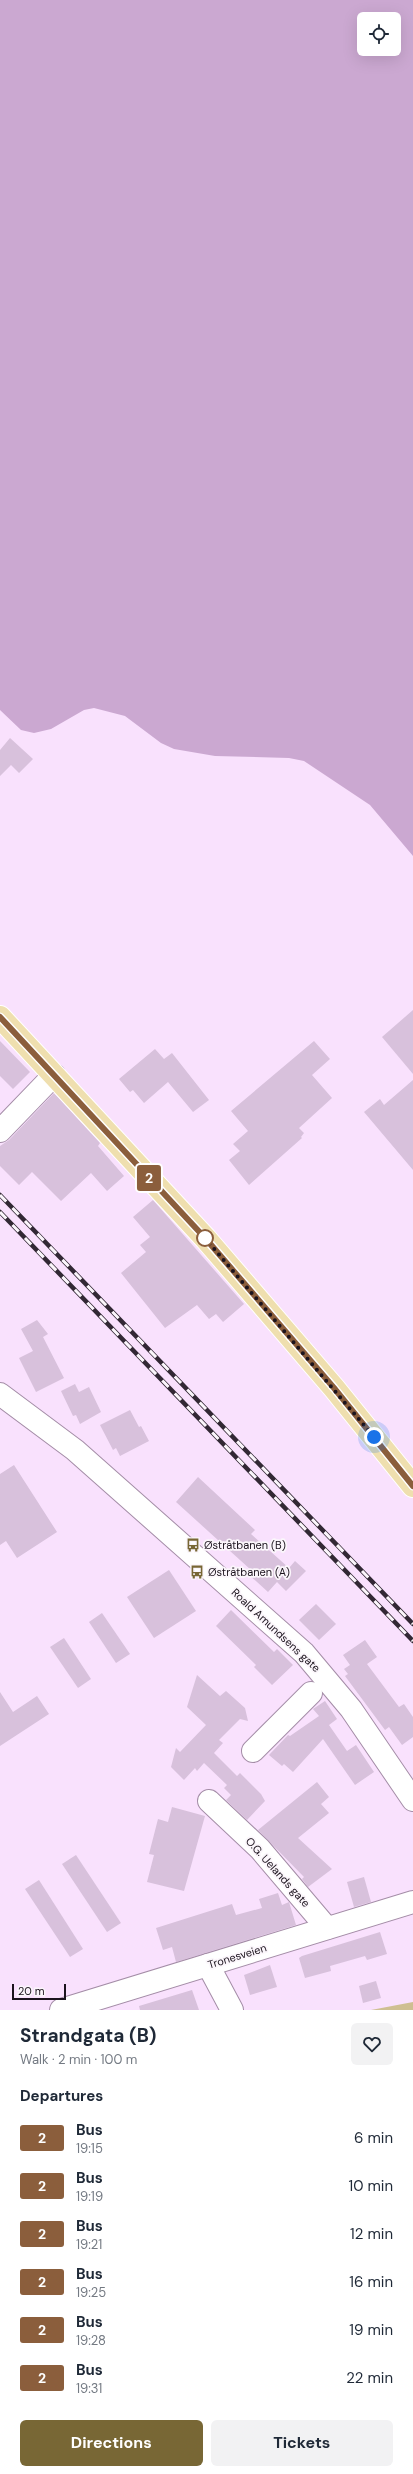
<!DOCTYPE html>
<html lang="en">
<head>
<meta charset="utf-8">
<style>
	:root { --surface:#fff; --page:#f2f2f3; --text:#1f2937; --muted:#747a83; --accent:#786735 }
	body { margin:0; font-family:"DM Sans",sans-serif; background:var(--page); color:var(--text); height:100vh; display:flex; flex-direction:column; font-size:15px; white-space:nowrap }
	* { box-sizing:border-box; margin:0 }
	p { font-size:13px; color:var(--muted) }
	.icon { flex:none; width:22px; height:22px; fill:none; stroke:currentColor; stroke-width:2; stroke-linecap:round; stroke-linejoin:round }
	.map { position:relative; height:2010px; overflow:hidden }
	.panel { display:flex; flex-direction:column; background:var(--surface); flex:1 }
	.panel>* { flex:none }
	.badge { padding:0 8px; border-radius:3px; font-size:14px; line-height:26px }
	.fabs { position:absolute; left:357px; top:12px; display:grid; gap:8px }
	.fabs a { display:grid; place-items:center; width:44px; height:44px; border-radius:6px; background:var(--surface); box-shadow:0 4px 16px #0002; font-size:20px }
	.scale { position:absolute; left:12px; bottom:10px; width:54px; box-sizing:border-box; padding-left:4px; border:2px solid #1b131d; border-top:0; font-size:11px; line-height:14px; white-space:nowrap; color:#1b131d; -webkit-text-stroke:3px #fbf6fb; paint-order:stroke }
	.you { position:absolute; width:20px; height:20px; margin:-10px; border:3px solid #fff; border-radius:50%; background:#1a73e8; box-shadow:0 0 0 6px #1a73e833 }
	.map>.badge { position:absolute; translate:-50% -50%; box-shadow:0 0 0 2px #fff }
	h2 { padding:0 20px; font-size:15px; line-height:36px }
	.round { display:grid; place-items:center; flex:none; width:42px; height:42px; border-radius:6px; background:var(--page) }
	.overview { display:flex; align-items:center; justify-content:space-between; height:68px; padding:0 20px }
	h1 { font-size:19px; font-weight:700; line-height:30px }
	.button { display:flex; gap:8px; margin-top:auto; padding:8px 20px }
	.button a { flex:1; height:46px; border-radius:6px; background:var(--accent); color:#fff; font-size:16px; font-weight:700; line-height:46px; text-align:center }
	.button a+a { background:var(--page); color:var(--text) }
	ul { padding:0; list-style:none }
	li { display:flex; align-items:center; gap:12px; height:48px; padding:0 20px }
	li div { flex:1 }
	li b { display:block; font-size:15px }
	li em { font-style:normal }
	li .badge { min-width:44px; font-weight:700; text-align:center }
	.map>svg:first-child { display:block }
	.green { fill:#cfbf92 }
	.water { fill:#cba8d1; fill-rule:evenodd }
	.building { fill:#d8c1dc }
	.lines { fill:none; stroke-linecap:round; stroke-linejoin:round }
	.minor-casing { stroke:#a48da7; stroke-width:24 }
	.major-casing { stroke:#fff; stroke-width:24 }
	.minor { stroke:#fff; stroke-width:22 }
	.major { stroke:#efdfaf; stroke-width:22 }
	.rail-casing { stroke:#322834; stroke-width:4.5 }
	.rail { stroke:#fbf6fb; stroke-width:3; stroke-dasharray:9; stroke-linecap:butt }
	.line-casing { stroke:#fff; stroke-width:9 }
	.line { stroke:#8b5e3c; stroke-width:6 }
	.walk { stroke:#1b131d; stroke-width:4; stroke-dasharray:0 7.2 }
	.stop-dot { fill:#fff; stroke:#8b5e3c; stroke-width:2 }
	.labels { text-anchor:middle; dominant-baseline:central; stroke-width:3.5; stroke-linejoin:round; paint-order:stroke }
	.poi-label { font-size:11px; fill:#1b131d; stroke:#fbf6fb; text-anchor:start }
	.street-label { font-size:11px; fill:#1b131d; stroke:#fbf6fb }
</style>
</head>
<body>
<div class="map">
<svg width="413" height="2010" viewBox="0 0 413 2010">
	<rect width="100%" height="100%" fill="#f9e1fd"/>
	<polygon class="green" points="413,2002 413,2010 371,2010"/>
	<path class="water" d="M0,0H413V856L370,805L304,761L289,758L215,756L174,749L161,743L125,716L94,708L84,710L51,729L34,733L21,730L0,710ZM364,19H394V49H364Z"/>
	<g class="building">
		<polygon points="10,738 33,759 19,773 11,765 0,776 0,750"/>
		<polygon points="413,1010 413,1074 382,1037"/>
		<polygon points="0,1041 30,1072 13,1089 0,1076"/>
		<polygon points="314,1041 330,1059 312,1075 332,1098 299,1128 304,1133 301,1137 302,1138 249,1185 229,1160 240,1151 233,1144 248,1131 231,1111"/>
		<polygon points="155,1049 164,1059 172,1053 209,1100 193,1112 168,1082 144,1103 133,1090 130,1092 119,1079"/>
		<polygon points="413,1080 413,1170 364,1112 380,1099 384,1105"/>
		<polygon points="54,1093 100,1143 98,1146 124,1176 107,1191 91,1173 61,1201 32,1172 19,1185 0,1166 0,1146 9,1140"/>
		<polygon points="153,1200 244,1304 223,1322 216,1314 209,1319 197,1305 165,1328 121,1273 146,1252 140,1245 150,1237 133,1217"/>
		<polygon points="37,1320 48,1334 43,1337 64,1378 36,1392 19,1358 33,1351 21,1329"/>
		<polygon points="75,1384 79,1392 89,1387 101,1412 80,1424 76,1415 73,1416 61,1391"/>
		<polygon points="130,1410 139,1427 141,1426 149,1441 120,1456 116,1448 113,1450 100,1425"/>
		<polygon points="14,1465 57,1532 17,1558 6,1541 0,1545 0,1474"/>
		<polygon points="198,1477 255,1530 251,1534 289,1568 295,1561 306,1571 286,1591 277,1582 268,1592 247,1573 251,1570 176,1502"/>
		<polygon points="169,1570 196,1611 154,1638 127,1597"/>
		<polygon points="316,1604 336,1624 319,1640 299,1620"/>
		<polygon points="231,1610 274,1652 277,1649 293,1665 272,1685 254,1667 256,1665 216,1626"/>
		<polygon points="102,1613 130,1654 116,1663 89,1622"/>
		<polygon points="64,1638 91,1679 78,1688 50,1647"/>
		<polygon points="365,1640 377,1657 367,1664 399,1707 404,1704 413,1717 413,1737 402,1745 389,1727 385,1730 345,1676 348,1674 344,1669 350,1665 343,1655"/>
		<polygon points="197,1675 220,1696 226,1691 245,1708 248,1721 240,1719 219,1740 223,1743 214,1753 237,1776 240,1773 261,1794 265,1801 247,1820 226,1800 231,1795 224,1788 227,1785 204,1763 197,1771 195,1768 184,1780 171,1767 176,1748 180,1752 206,1725 187,1707"/>
		<polygon points="0,1692 13,1712 37,1696 49,1714 0,1746"/>
		<polygon points="325,1701 337,1719 329,1725 347,1751 356,1745 374,1772 355,1785 323,1739 293,1772 284,1764 282,1766 269,1755 288,1735 290,1736 319,1716 313,1709"/>
		<polygon points="317,1782 329,1797 321,1804 329,1813 298,1838 332,1869 308,1887 302,1879 304,1877 258,1830"/>
		<polygon points="172,1807 205,1816 184,1891 147,1882 154,1855 149,1854 158,1819 168,1822"/>
		<polygon points="76,1855 121,1923 107,1932 62,1864"/>
		<polygon points="364,1877 371,1902 354,1907 347,1882"/>
		<polygon points="39,1880 83,1949 70,1957 25,1889"/>
		<polygon points="278,1893 282,1905 289,1902 296,1925 176,1962 172,1947 163,1950 156,1928 232,1904 236,1915 262,1908 259,1899"/>
		<polygon points="380,1932 387,1954 367,1960 365,1956 330,1966 331,1971 305,1978 299,1958 302,1956"/>
		<polygon points="270,1965 277,1987 250,1995 244,1975"/>
		<polygon points="376,1981 381,1998 363,2003 359,1986"/>
		<polygon points="192,1990 199,2010 140,2010 139,2006"/>
	</g>
	<g class="lines">
		<g class="minor-casing">
			<g id="minor">
				<polyline points="0,1131 54,1075"/>
				<polyline points="0,1394 75,1450 304,1653 351,1709 413,1800"/>
				<polyline points="253,1751 311,1693"/>
				<polyline points="209,1801 260,1849 327,1928"/>
				<polyline points="208,1965 232,2010"/>
				<polyline points="61,2010 413,1902"/>
			</g>
		</g>
		<g class="major-casing">
			<polyline id="major" points="0,1017 206,1239 334,1388 413,1486"/>
		</g>
		<use href="#minor" class="minor"/>
		<use href="#major" class="major"/>
		<g class="rail-casing">
			<g id="rail">
				<polyline points="0,1195 413,1624"/>
				<polyline points="0,1212 413,1641"/>
			</g>
		</g>
		<use href="#rail" class="rail"/>
	</g>
	<g class="lines">
		<g class="line-casing">
			<polyline id="line" points="0,1017 206,1239 334,1388 413,1486"/>
		</g>
		<use href="#line" class="line"/>
		<polyline class="walk" points="205,1238 374,1437"/>
	</g>
	<defs>
		<g id="bus-bare" transform="scale(1.08)"><path d="M-5-6H5V4H4V6H2V4H-2V6H-4V4H-5ZM-3.5-4V0h7V-4ZM-3.5 1.2v1.5H-2V1.2ZM2 1.2v1.5H3.5V1.2Z" fill="#786735" stroke="#fbf6fb" stroke-width="2.5" paint-order="stroke"/></g>
	</defs>
	<g fill-rule="evenodd">
		<use href="#bus-bare" x="193" y="1545"/>
		<use href="#bus-bare" x="197" y="1572"/>
	</g>
	<circle class="stop-dot" cx="205" cy="1238" r="8"/>
	<g class="labels">
		<g class="poi-label">
			<text x="204" y="1545">Østråtbanen (B)</text>
			<text x="208" y="1572">Østråtbanen (A)</text>
		</g>
		<g class="street-label">
			<text transform="translate(276 1630) rotate(43)">Roald Amundsens gate</text>
			<text transform="translate(278 1872) rotate(48)">O.G. Uelands gate</text>
			<text transform="translate(237 1956) rotate(-17)">Tronesveien</text>
		</g>
	</g>
</svg>
<div class="fabs">
<a><svg class="icon" aria-label="locate" viewBox="0 0 24 24"><circle cx="12" cy="12" r="6"/><path d="M12 2v4M12 18v4M2 12h4M18 12h4"/></svg></a>
</div>
<div class="scale">20 m</div>
<div class="you" style="left:374px;top:1437px"></div>
<b class="badge" style="left:149px;top:1178px;background:#8b5e3c;color:#fff">2</b>
</div>
<section class="panel">
<div class="overview"><div><h1>Strandgata (B)</h1><p>Walk · 2 min · 100 m</p></div><a class="round"><svg class="icon" aria-label="heart" viewBox="0 0 24 24"><path d="M12 20l-8-8c-3-5 5-10 8-4 3-6 11-1 8 4z"/></svg></a></div>
<h2>Departures</h2>
<ul>
<li><span class="badge" style="background:#8b5e3c;color:#fff">2</span><div><b>Bus</b><p>19:15</p></div><em>6 min</em></li>
<li><span class="badge" style="background:#8b5e3c;color:#fff">2</span><div><b>Bus</b><p>19:19</p></div><em>10 min</em></li>
<li><span class="badge" style="background:#8b5e3c;color:#fff">2</span><div><b>Bus</b><p>19:21</p></div><em>12 min</em></li>
<li><span class="badge" style="background:#8b5e3c;color:#fff">2</span><div><b>Bus</b><p>19:25</p></div><em>16 min</em></li>
<li><span class="badge" style="background:#8b5e3c;color:#fff">2</span><div><b>Bus</b><p>19:28</p></div><em>19 min</em></li>
<li><span class="badge" style="background:#8b5e3c;color:#fff">2</span><div><b>Bus</b><p>19:31</p></div><em>22 min</em></li>
</ul>
<div class="button"><a>Directions</a><a>Tickets</a></div>
</section>
</body>
</html>
